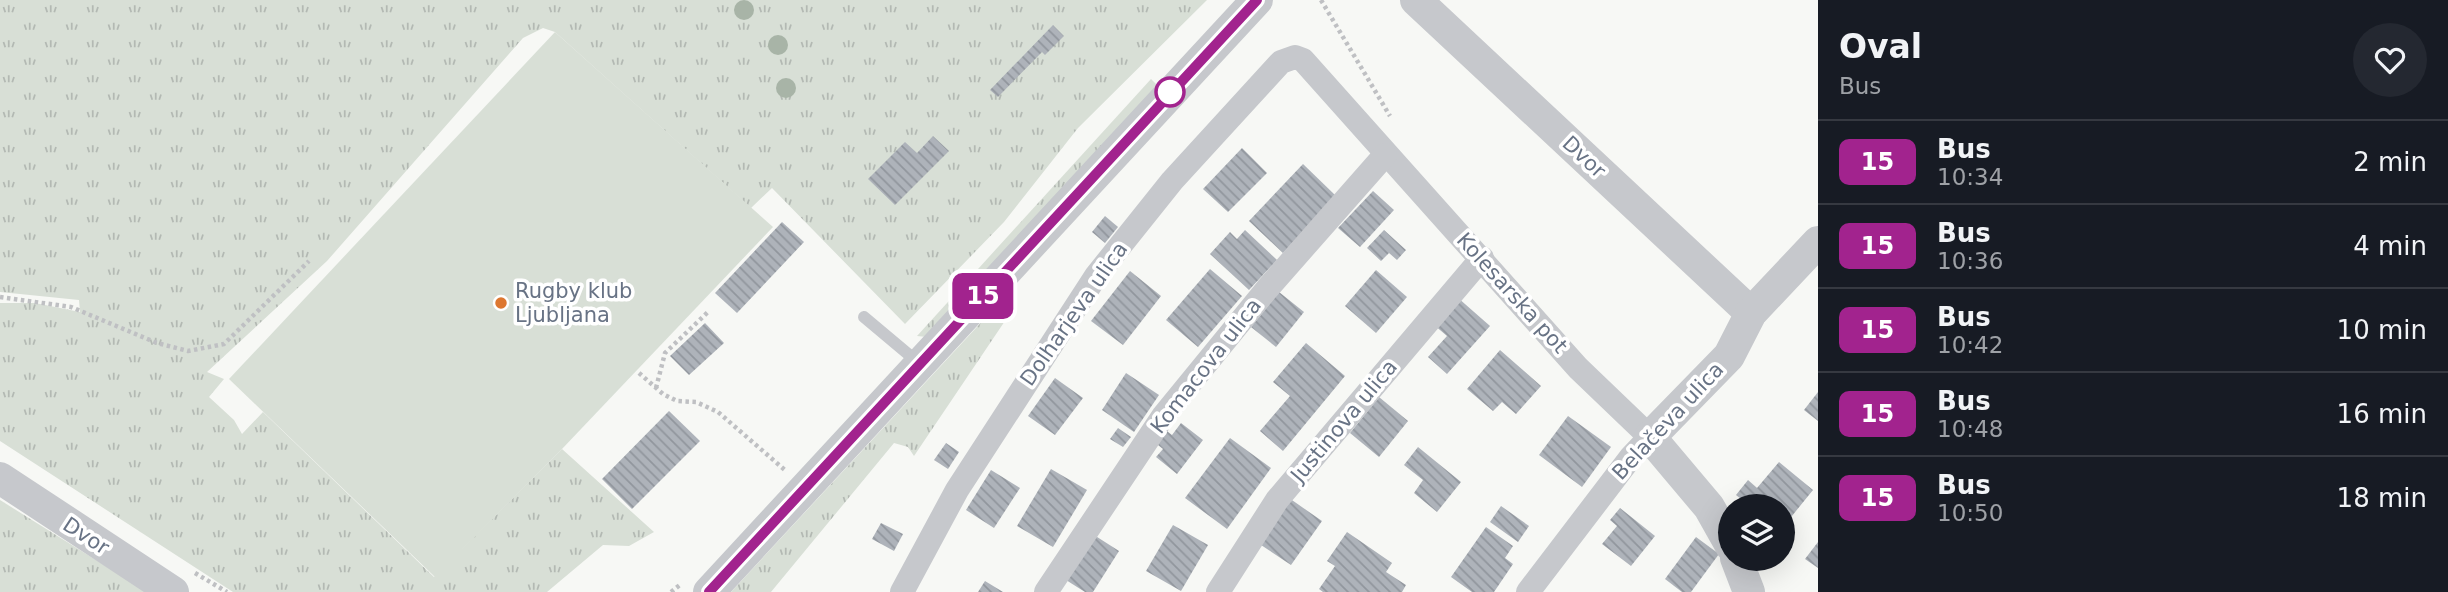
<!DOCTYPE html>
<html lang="en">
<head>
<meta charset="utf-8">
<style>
	:root { --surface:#171b24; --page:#242831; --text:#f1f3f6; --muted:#9ea1a6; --line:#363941 }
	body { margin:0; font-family:"DejaVu Sans",sans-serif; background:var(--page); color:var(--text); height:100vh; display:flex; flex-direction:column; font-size:26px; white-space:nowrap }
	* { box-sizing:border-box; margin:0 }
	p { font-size:23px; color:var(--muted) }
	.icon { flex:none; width:38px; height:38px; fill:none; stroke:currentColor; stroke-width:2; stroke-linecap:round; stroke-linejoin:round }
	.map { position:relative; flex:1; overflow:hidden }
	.sheet { display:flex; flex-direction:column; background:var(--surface); width:630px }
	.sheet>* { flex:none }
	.badge { padding:0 14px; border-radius:10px; font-size:24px; line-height:46px }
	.buttons { position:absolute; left:1718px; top:494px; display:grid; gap:14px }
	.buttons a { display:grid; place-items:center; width:77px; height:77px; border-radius:50%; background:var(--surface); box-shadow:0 7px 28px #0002; font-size:35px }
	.map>.badge { position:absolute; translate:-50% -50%; box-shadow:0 0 0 4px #fff }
	.round { display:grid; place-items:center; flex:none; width:74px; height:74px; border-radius:37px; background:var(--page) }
	.overview { display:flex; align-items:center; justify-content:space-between; height:119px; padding:0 21px }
	h1 { font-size:33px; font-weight:700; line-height:52px }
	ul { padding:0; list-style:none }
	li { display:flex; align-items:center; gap:21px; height:84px; padding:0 21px; border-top:2px solid var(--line) }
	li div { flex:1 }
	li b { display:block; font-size:26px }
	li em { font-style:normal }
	li .badge { min-width:77px; font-weight:700; text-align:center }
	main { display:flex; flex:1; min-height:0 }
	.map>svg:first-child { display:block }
	.grass { fill:url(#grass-tufts) }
	.park { fill:#d8dfd6 }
	.building { fill:url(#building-back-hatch) }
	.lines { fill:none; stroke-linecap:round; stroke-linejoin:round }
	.path { stroke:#bfc0c3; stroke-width:4.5; stroke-dasharray:3.5 3.5; stroke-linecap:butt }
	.service { stroke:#c6c8cc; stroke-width:12 }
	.minor { stroke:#c6c8cc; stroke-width:24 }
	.tertiary { stroke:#c6c8cc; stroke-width:32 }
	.tree { fill:#a8b4a7 }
	.line-casing { stroke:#fff; stroke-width:16 }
	.line { stroke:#a2238e; stroke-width:10 }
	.stop-dot { fill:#fff; stroke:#a2238e; stroke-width:3.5 }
	.poi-dot { fill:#dd7730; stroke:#fff; stroke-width:2.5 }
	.labels { text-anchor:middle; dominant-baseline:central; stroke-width:7; stroke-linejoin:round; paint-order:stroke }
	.street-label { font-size:21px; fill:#687385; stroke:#fff }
	.poi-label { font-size:21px; fill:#687385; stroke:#fff; text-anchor:start }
</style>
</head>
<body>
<main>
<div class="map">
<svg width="1818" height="592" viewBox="0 0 1818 592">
	<defs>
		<pattern id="grass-tufts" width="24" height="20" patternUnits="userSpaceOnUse" patternTransform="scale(1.75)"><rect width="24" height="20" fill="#d8dfd6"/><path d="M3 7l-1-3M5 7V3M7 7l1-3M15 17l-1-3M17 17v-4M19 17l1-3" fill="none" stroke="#b3b9b3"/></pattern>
		<pattern id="building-back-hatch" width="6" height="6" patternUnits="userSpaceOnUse" patternTransform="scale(1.75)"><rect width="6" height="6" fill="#aeb3ba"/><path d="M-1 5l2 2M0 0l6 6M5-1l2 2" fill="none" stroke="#91969d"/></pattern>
	</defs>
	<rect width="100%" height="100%" fill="#f7f8f5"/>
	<g class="grass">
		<polygon points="0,0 1207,0 1078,128 1004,222 905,324 772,188 751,208 555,32 543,28 523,38 327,261 207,372 224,379 209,397 234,420 242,434 263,412 434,577 562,449 654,532 629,546 603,545 547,592 233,592 0,441 0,303 35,303 80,312 79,300 0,292"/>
		<polygon points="1151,79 1158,86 927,337 917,336"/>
		<polygon points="1001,301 1011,312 914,456 908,447 894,443 771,592 731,592"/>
		<polygon points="0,500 147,592 0,592"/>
	</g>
	<polygon class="park" points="555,32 773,227 562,449 435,577 229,379"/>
	<g class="building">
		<polygon points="1053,25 1064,36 1045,55 1042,52 998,97 990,90"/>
		<polygon points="933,136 949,151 895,205 868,179 905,142 917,153"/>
		<polygon points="1242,148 1267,173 1228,212 1203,189"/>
		<polygon points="1303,164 1336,196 1283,253 1249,221"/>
		<polygon points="1373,191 1394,210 1360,247 1338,228"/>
		<polygon points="1105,216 1118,227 1105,243 1092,232"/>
		<polygon points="782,222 804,242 737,313 715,293"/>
		<polygon points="1245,230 1277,260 1249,290 1210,254 1230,232 1237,239"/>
		<polygon points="1384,230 1406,250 1397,260 1389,253 1381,261 1367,248"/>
		<polygon points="1210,269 1242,296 1198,347 1166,320"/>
		<polygon points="1376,270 1407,297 1376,333 1345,306"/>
		<polygon points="1130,271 1161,296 1123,345 1091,321"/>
		<polygon points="1279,292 1304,312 1276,347 1251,327"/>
		<polygon points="1457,297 1490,326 1447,374 1428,357 1447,336 1433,324"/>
		<polygon points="705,323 724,343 689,375 670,356"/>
		<polygon points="1306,343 1345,376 1283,451 1260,431 1290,396 1273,382"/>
		<polygon points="1500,350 1541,386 1516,414 1502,402 1493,411 1467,389"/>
		<polygon points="1126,373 1159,395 1134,432 1102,410"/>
		<polygon points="1055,378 1083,398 1055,435 1028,416"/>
		<polygon points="1818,392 1818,421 1804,410"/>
		<polygon points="1379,397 1408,421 1379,457 1350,433"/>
		<polygon points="669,411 700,441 632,509 602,479"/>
		<polygon points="1568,416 1611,447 1582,487 1539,455"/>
		<polygon points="1181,423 1203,440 1177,474 1156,457 1163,449 1153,441 1163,428 1172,435"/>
		<polygon points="1118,428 1131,437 1123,447 1110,439"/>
		<polygon points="1230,438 1271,468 1227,529 1185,498"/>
		<polygon points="946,443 959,452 948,469 934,460"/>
		<polygon points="1418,447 1461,482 1437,512 1414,493 1423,480 1404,465"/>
		<polygon points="1779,462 1813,490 1783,527 1783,506 1750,506 1736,495 1748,480 1757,488"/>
		<polygon points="1051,469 1087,490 1053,547 1017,526"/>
		<polygon points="991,470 1020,488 994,528 966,510"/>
		<polygon points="1289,498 1322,521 1291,565 1258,543"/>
		<polygon points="1501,506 1529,526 1518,542 1490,522"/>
		<polygon points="1620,508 1655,536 1631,566 1602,544 1617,526 1610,520"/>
		<polygon points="881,523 903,534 894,551 872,539"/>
		<polygon points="1173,525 1208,545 1181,591 1146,571"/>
		<polygon points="1486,527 1513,546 1505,558 1513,564 1494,592 1472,592 1451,577"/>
		<polygon points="1347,532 1392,563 1386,572 1406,585 1402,592 1323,592 1319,589 1335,566 1327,561"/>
		<polygon points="1094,535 1119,551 1093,592 1085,592 1066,580"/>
		<polygon points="1696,537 1719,554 1691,592 1682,592 1665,579"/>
		<polygon points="1818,542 1818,568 1805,559"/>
		<polygon points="985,581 1003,592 978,592"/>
	</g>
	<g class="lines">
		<g class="path">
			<polyline points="1321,0 1390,116"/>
			<polyline points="0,297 71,307 157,343 188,351 224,344 309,261"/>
			<polyline points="639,373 663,394 677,401 696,402 718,412 786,471"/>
			<polyline points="656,388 665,353 708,312"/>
			<polyline points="195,573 227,592"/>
			<polyline points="671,592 681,584"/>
		</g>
		<polyline class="service" points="864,317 920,364"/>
		<g class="minor">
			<polyline points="902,592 957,490 1096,276 1172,181 1281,62 1295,57 1303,60 1578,368 1650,437 1631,457 1528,592"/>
			<polyline points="1046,592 1164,415 1267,289 1385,155"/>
			<polyline points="1218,592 1277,500 1482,258"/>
		</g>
		<g class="tertiary">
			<polyline points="1416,0 1751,313"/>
			<polyline points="0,478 173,592"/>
			<polyline points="1731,546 1709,507 1650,437 1729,356 1751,313 1818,242"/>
			<polyline points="1736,558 1749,592"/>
			<polyline points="709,592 1257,0"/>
		</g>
	</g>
	<g class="tree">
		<circle cx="744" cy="10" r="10"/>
		<circle cx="778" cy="45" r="10"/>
		<circle cx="786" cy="88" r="10"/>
	</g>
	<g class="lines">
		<g class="line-casing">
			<polyline id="line" points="709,592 1257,0"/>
		</g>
		<use href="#line" class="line"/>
	</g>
	<circle class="stop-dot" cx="1170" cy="92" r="14"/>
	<circle class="poi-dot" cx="501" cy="303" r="7"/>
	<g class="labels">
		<g class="street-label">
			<text transform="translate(1584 157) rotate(43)">Dvor</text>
			<text transform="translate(1512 293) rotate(48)">Kolesarska pot</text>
			<text transform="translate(1074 314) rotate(-55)">Dolharjeva ulica</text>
			<text transform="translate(1206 366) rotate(-52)">Komacova ulica</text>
			<text transform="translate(1344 421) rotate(-50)">Justinova ulica</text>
			<text transform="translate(1668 421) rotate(-47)">Belačeva ulica</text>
			<text transform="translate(86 536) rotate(33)">Dvor</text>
		</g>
		<g class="poi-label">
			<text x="515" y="291">Rugby klub<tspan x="515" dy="24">Ljubljana</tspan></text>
		</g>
	</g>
</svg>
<div class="buttons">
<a><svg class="icon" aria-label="layers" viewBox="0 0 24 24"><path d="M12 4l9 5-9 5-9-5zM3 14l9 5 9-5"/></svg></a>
</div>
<b class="badge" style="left:983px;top:296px;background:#a2238e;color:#fff">15</b>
</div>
<section class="sheet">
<div class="overview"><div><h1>Oval</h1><p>Bus</p></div><a class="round"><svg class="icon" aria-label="heart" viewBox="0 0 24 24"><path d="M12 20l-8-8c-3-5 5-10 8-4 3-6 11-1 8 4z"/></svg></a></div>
<ul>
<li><span class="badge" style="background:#a2238e;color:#fff">15</span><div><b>Bus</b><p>10:34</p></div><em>2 min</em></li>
<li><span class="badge" style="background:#a2238e;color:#fff">15</span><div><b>Bus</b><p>10:36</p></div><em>4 min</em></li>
<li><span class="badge" style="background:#a2238e;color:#fff">15</span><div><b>Bus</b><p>10:42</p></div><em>10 min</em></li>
<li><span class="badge" style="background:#a2238e;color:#fff">15</span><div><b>Bus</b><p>10:48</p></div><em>16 min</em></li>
<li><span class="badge" style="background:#a2238e;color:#fff">15</span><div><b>Bus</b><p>10:50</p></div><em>18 min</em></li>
</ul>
</section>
</main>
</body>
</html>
